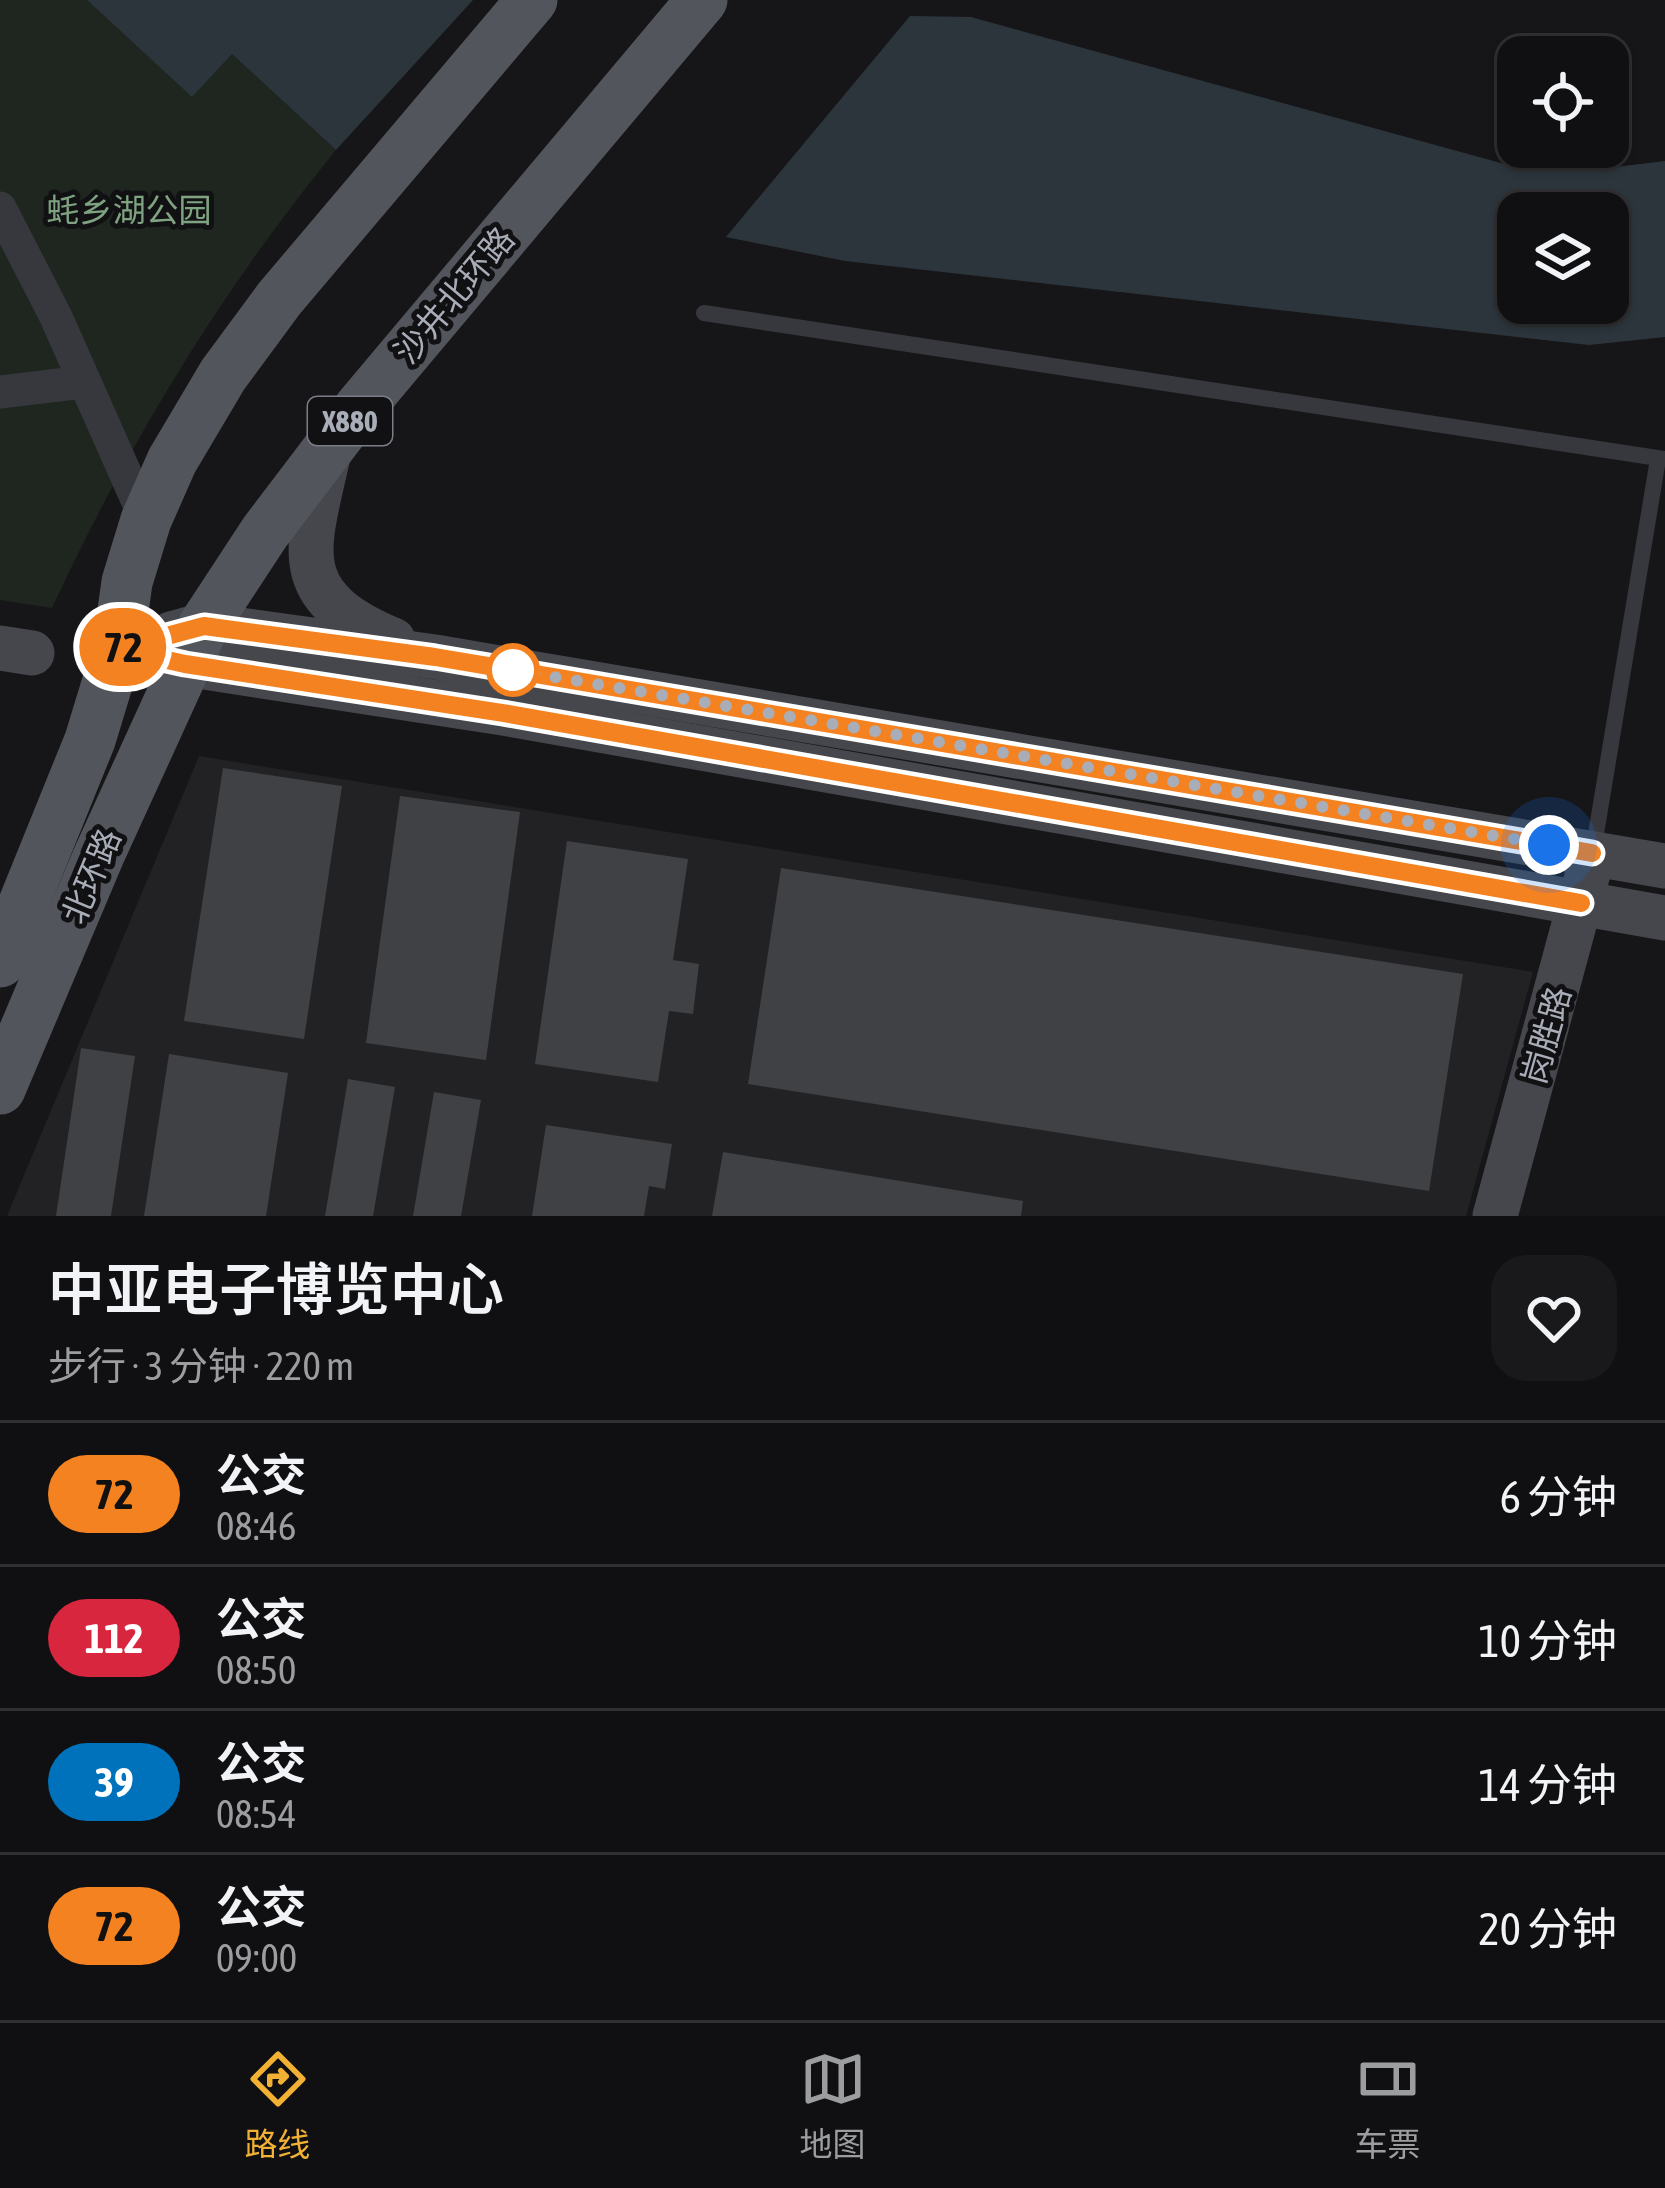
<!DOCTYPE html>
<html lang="zh">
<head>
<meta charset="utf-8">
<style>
	:root { --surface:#101012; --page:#19191b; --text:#f1f3f6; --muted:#9c9d9f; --line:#303032; --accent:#f2b134 }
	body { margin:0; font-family:"Asap Condensed","Noto Sans SC",sans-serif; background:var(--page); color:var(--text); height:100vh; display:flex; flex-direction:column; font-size:45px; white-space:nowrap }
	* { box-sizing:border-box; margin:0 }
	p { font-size:39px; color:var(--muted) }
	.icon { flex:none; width:66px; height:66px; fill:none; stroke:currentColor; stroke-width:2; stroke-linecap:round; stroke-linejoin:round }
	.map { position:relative; height:1216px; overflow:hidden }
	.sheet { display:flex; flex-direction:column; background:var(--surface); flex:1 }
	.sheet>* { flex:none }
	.badge { padding:0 24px; border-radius:39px; font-size:42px; line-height:78px }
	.buttons { position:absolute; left:1497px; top:36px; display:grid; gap:24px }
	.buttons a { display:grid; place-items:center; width:132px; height:132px; border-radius:24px; background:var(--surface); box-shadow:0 3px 9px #0004,0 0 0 3px var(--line); font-size:60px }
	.you { position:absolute; width:60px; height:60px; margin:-30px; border:9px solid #fff; border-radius:50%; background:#1a73e8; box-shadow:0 0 0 18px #1a73e833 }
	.map>.badge { position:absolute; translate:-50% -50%; box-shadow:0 0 0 6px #fff }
	.round { display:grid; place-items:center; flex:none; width:126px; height:126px; border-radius:36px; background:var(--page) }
	.head { display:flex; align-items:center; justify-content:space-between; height:204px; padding:0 48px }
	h1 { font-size:57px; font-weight:600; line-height:90px }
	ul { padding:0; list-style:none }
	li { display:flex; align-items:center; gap:36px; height:144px; padding:0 48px; border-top:3px solid var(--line) }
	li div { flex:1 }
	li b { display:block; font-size:45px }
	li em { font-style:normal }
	li .badge { min-width:132px; font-weight:700; text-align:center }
	.tabs { display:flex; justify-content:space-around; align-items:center; height:168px; border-top:3px solid var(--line); background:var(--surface); font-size:33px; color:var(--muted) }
	.tabs a { display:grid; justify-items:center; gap:6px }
	.tabs .selected { color:var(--accent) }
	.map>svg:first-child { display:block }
	.built { fill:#222225 }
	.green { fill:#1e261f }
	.water { fill:#2c353c; fill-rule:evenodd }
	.building { fill:#404145 }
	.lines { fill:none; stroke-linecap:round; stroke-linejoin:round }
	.lane { stroke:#37383d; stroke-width:16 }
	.street { stroke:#37383d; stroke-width:33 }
	.secondary { stroke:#45474d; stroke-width:45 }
	.primary { stroke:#53555c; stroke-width:51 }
	.line-casing { stroke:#fff; stroke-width:27 }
	.line { stroke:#f58220; stroke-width:18 }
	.walk { stroke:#a8adb8; stroke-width:12; stroke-dasharray:0 21.6 }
	.stop-dot { fill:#fff; stroke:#f58220; stroke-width:6 }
	.labels { text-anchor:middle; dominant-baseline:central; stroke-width:10; stroke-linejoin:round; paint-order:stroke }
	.shield { fill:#111113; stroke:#7b7e86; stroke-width:3 }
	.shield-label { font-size:30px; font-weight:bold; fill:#a8adb8 }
	.park-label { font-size:33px; fill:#7fa381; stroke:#111113 }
	.street-label { font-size:33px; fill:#a8adb8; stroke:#111113 }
</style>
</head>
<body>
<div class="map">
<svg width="1665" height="1216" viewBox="0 0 1665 1216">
	<rect width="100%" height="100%" fill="#161618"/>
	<polygon class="built" points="199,756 1533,972 1466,1216 7,1216"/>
	<path class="green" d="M0,0H87L192,96L232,54L336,150C221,291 129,442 52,608L0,600Z"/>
	<g class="water">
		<polygon points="87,0 473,0 336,150 232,54 192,97"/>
		<path d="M910,16L971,17L1508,165L1582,171L1665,161V337L1589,345L845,261L726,237ZM1518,213H1608V303H1518Z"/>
	</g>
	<g class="building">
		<polygon points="223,768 342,786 304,1039 184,1021"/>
		<polygon points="400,796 520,812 486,1060 366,1043"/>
		<polygon points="567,841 688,859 673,960 699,964 693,1014 669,1011 658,1082 535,1064"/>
		<polygon points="781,868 1463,974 1429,1191 748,1084"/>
		<polygon points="81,1048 135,1056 111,1216 56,1216"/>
		<polygon points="169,1054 288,1073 266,1216 144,1216"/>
		<polygon points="348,1079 395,1087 373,1216 325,1216"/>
		<polygon points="434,1092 481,1100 461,1216 413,1216"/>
		<polygon points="546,1125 672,1144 665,1189 649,1186 644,1216 532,1216"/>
		<polygon points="723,1152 1023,1201 1021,1216 712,1216"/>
	</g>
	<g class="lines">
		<g class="lane">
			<polyline points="704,313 1665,459"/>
			<polyline points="1593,852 1658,459"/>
		</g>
		<g class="street">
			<polyline points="0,208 56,317 146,520"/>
			<polyline points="0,392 83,382"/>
		</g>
		<g class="secondary">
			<path d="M330,447C309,546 282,594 393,640"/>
			<polyline points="171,634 204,625 435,657 1665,866"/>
			<polyline points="0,648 32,653"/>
			<polyline points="118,648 185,664 503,713 1665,918"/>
			<polyline points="1495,1216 1588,873"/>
		</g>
		<g class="primary">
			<polyline points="0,962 90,740 118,648 127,582 146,520 172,461 223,375 279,299 532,0"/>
			<polyline points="0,1089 99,855 204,625 265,532 360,407 702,0"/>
		</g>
	</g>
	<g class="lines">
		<g class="line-casing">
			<polyline id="line" points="1581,903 503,713 185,664 118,649 204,626 435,657 1592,853"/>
		</g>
		<use href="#line" class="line"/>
		<polyline class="walk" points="513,670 1549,845"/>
	</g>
	<circle class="stop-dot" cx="513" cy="670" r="24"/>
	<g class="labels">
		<rect class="shield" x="308" y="397" width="84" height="48" rx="9"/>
		<g class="shield-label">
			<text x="350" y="421">X880</text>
		</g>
		<g class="park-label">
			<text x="129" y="210">蚝乡湖公园</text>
		</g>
		<g class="street-label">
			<text transform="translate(454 295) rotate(-50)">沙井北环路</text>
			<text transform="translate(91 876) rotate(-67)">北环路</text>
			<text transform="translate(1546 1035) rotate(-74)">岗胜路</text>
		</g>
	</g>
</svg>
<div class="buttons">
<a><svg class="icon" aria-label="locate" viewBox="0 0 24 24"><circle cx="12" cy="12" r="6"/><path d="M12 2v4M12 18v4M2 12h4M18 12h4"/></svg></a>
<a><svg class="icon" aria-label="layers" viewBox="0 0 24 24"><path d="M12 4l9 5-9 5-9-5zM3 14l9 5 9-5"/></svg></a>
</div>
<div class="you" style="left:1549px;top:845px"></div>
<b class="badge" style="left:123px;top:647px;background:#f58220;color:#111">72</b>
</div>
<section class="sheet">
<div class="head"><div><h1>中亚电子博览中心</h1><p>步行 · 3 分钟 · 220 m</p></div><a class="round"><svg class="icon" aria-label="heart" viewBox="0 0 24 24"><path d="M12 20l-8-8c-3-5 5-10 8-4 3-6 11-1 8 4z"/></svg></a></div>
<ul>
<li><span class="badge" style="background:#f58220;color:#111">72</span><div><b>公交</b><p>08:46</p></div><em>6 分钟</em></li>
<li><span class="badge" style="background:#d7263d;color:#fff">112</span><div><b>公交</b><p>08:50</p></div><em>10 分钟</em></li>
<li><span class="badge" style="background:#0072bc;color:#fff">39</span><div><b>公交</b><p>08:54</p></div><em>14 分钟</em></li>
<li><span class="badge" style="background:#f58220;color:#111">72</span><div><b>公交</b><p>09:00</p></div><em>20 分钟</em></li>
</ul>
</section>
<nav class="tabs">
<a class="selected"><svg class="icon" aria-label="directions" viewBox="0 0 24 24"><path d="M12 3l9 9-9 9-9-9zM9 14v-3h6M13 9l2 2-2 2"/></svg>路线</a>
<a><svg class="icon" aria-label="map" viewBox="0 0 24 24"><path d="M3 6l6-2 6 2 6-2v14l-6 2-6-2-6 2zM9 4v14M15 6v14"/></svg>地图</a>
<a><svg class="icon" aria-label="tickets" viewBox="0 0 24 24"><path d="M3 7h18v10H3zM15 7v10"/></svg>车票</a>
</nav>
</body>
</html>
